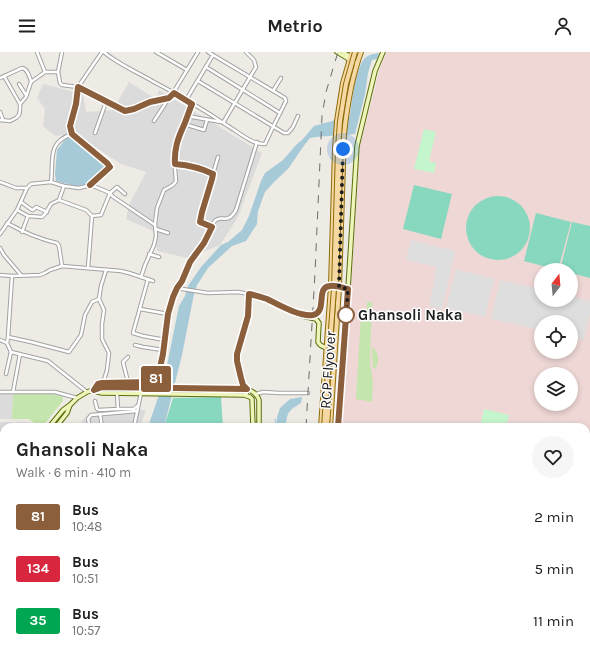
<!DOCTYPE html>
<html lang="en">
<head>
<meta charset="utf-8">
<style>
	:root { --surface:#fff; --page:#f6f6f6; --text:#222; --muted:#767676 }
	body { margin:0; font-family:Karla,sans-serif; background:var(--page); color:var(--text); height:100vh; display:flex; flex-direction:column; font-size:15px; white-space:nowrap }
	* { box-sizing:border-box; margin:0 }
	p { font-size:13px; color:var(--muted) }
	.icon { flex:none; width:22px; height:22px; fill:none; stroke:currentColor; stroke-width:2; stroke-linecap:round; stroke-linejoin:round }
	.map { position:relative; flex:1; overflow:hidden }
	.side { position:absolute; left:0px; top:371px; width:590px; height:232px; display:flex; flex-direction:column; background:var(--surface); border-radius:12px 12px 0 0; box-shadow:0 2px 6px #0003 }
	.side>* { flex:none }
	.badge { padding:0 8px; border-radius:3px; font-size:14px; line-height:26px }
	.needle { width:26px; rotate:16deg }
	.tools { position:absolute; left:534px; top:211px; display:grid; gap:8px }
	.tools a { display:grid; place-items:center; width:44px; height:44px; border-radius:50%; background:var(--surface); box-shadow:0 2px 6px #0003; font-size:20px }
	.you { position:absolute; width:20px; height:20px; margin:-10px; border:3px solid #fff; border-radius:50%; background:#1a73e8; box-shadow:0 0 0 6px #1a73e833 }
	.map>.badge { position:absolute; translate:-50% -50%; box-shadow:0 0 0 2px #fff }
	.round { display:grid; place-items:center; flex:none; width:42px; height:42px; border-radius:21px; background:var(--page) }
	.headline { display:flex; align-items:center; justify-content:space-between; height:68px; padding:0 16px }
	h1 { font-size:19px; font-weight:700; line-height:30px }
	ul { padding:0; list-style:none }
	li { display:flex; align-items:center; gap:12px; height:52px; padding:0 16px }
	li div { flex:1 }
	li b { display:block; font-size:15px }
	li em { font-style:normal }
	li .badge { min-width:44px; font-weight:700; text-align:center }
	header { display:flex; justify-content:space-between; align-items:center; height:52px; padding:0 16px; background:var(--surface); font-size:18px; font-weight:700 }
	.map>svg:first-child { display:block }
	.residential { fill:#dcdbdb }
	.commercial { fill:#eed7d4; fill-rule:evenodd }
	.industrial { fill:#e7d7e2 }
	.grass { fill:#c4e5ad }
	.park { fill:#c4f5cc }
	.pitch { fill:#87d8bf }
	.parking { fill:#dedede }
	.water { fill:#a7cad9 }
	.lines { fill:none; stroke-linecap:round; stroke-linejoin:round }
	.stream { stroke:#a7cad9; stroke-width:1 }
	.street-casing { stroke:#a2a2a2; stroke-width:4.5 }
	.secondary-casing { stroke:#5b6d0c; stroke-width:5.5 }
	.primary-casing { stroke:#8d6c0a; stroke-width:6 }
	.street { stroke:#fff; stroke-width:2.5 }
	.secondary { stroke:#edf5bb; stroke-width:3.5 }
	.primary { stroke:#f5d8a2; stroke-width:4 }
	.rail { stroke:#6c6c6c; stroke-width:1; stroke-dasharray:8 8; stroke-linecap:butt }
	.primary-bridge-casing { stroke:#8d6c0a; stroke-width:6; stroke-linecap:butt }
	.primary-bridge { stroke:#f5d8a2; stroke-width:4 }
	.line-casing { stroke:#fff; stroke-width:9 }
	.line { stroke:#8b5e3c; stroke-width:6 }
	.walk { stroke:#1e1e1e; stroke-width:4; stroke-dasharray:0 7.2 }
	.stop-dot { fill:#fff; stroke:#8b5e3c; stroke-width:2 }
	.labels { text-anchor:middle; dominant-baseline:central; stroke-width:3; stroke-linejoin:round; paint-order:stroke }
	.stop-label { font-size:15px; font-weight:bold; fill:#1e1e1e; stroke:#fff; text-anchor:start }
	.street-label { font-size:15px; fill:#1e1e1e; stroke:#fff }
</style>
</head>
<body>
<header><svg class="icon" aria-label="menu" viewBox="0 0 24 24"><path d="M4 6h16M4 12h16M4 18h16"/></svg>Metrio<svg class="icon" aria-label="person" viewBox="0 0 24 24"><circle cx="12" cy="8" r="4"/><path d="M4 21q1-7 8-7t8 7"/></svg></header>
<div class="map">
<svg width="590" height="603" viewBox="0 0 590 603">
	<rect width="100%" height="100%" fill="#eeebe4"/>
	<g class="residential">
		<polygon points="129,30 156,47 159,38 262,101 238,165 220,193 188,206 157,199 155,180 126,167 129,153 146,120 121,112 75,82 55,84 43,74 45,57 37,46 43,32 83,42 86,60 113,58"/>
		<polygon points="0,342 13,342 12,367 0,367"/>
		<polygon points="146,358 140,375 77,375 86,364 93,361 97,360"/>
		<polygon points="0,370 13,370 13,375 4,375 4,389 0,387"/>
		<polygon points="17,370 29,370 34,375 17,375"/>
		<polygon points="0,530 4,533 4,584 0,582"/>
		<polygon points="6,599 20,599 26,603 4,603"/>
		<polygon points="27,599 58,599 55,603 34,603"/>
	</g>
	<path class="commercial" d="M386,0H590V577L586,501V375H342L360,94L380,15ZM541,218H571V248H541ZM541,270H571V300H541ZM541,322H571V352H541Z"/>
	<polygon class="industrial" points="586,500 590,500 590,603 348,603 347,599 586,599"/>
	<g class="grass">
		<polygon points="367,250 372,250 370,311 373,330 372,350 356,347 361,264 367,263"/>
		<path d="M372,295C379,300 380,310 375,317L373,316Z"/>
		<path d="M13,342C26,342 52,339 63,345V349L42,375H39L29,367H12Z"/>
	</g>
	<g class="park">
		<polygon points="424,77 436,80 429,109 436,111 434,121 414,117"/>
		<polygon points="484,357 509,363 506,375 480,375"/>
	</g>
	<g class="pitch">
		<polygon points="414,133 452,142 441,187 403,177"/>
		<circle cx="498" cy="176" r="32"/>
		<polygon points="536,161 571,170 558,218 524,209"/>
		<polygon points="572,170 590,174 590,226 571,221 571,218 560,218"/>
		<polygon points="221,345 223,375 164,375 173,346"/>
	</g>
	<g class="parking">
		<polygon points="411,188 455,199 442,257 429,254 437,215 406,208"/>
		<polygon points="456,217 494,227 485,265 446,256"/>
		<polygon points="500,228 541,237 541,248 571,248 571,244 590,249 590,261 584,288 571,285 571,270 541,270 541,278 491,267"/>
	</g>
	<g class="water">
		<path d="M379,1L377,7L372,8L368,21L365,42L355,82L316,85L310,86L303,95L288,117L275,129L265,140L258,159L257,172L246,189L232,194L208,216L197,233L194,242L182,303L164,375H148L164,328L179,254L185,244L188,234L201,215L221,193L228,190L242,178L249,164L261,129L265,121L283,108L296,93L302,88L314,74L350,64C351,52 356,14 365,6C369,2 374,2 379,1Z"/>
		<polygon points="67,85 75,85 108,113 108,117 88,132 75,134 56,129 55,122 57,98"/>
		<path d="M302,345L301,351C288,359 287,360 286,375H276L277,365L280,356L290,347Z"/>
		<polygon points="68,599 100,599 98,603 65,603"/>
	</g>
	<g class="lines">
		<g class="stream">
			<polyline points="378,5 381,0"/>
			<polyline points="275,367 276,375"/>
		</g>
		<g class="street-casing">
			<g id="street">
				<polyline points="37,0 45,20 58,20"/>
				<polyline points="62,0 58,20 60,31 62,33 78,35 125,59 134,57 150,50 169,46"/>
				<path d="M104,0C116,11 139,21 154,30C179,43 204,58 228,74C238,80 253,93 265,92L273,75L286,49L285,46L208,0"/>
				<polyline points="156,0 187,18"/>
				<polyline points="206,15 280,61"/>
				<path d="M0,26L22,16C28,17 29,24 31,29"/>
				<polyline points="198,29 284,81 288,81 293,75 298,64"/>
				<polyline points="19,32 26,43"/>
				<polyline points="273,39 281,26"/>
				<polyline points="186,48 213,3"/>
				<polyline points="20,52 26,45 31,30 45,20"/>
				<polyline points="0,60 3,68"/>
				<polyline points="187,64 221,70"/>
				<polyline points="0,68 10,69 16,66 19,63 20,58 20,52 4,24"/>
				<polyline points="154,69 169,46 173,41 198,0"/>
				<polyline points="223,71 256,15 254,8 246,0"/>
				<polyline points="184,72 204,78 207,68"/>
				<polyline points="95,81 106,50"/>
				<path d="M175,112C187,113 201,116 213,122L212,127L202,160L200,170L212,175"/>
				<polyline points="213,122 218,105"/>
				<polyline points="0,130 16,136 27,136"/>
				<path d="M51,130C54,109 46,91 72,82"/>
				<polyline points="91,133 107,118 110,115 109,113 72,82 70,74 76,51 78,35 102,0"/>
				<polyline points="59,148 64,134"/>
				<polyline points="21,150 32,158 33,158 36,155 47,160"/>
				<polyline points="17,158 28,164 42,165 45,162 51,152 59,148 86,158 92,164 88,216"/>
				<polyline points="92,164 101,163 110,141 112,144 155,173"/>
				<path d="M7,171C23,180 39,187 57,191L59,194L62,214"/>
				<polyline points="156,177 168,181"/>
				<polyline points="22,180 28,164"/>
				<polyline points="0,182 17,158 27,136 31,132 51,130 64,134 79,136 91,133 110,141 117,135 125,142"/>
				<polyline points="0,196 4,203 21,223"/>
				<polyline points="149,202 159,205"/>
				<polyline points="0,223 12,224 40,223 45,221 50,218 62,214 121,219 129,221 153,229"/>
				<polyline points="12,224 8,285 7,291 11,300 48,309 87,340"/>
				<path d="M141,225L145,213L154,193L156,184L155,172L157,156L164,138C169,135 174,134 176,129L174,104L176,93L179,84L184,72L192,52"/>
				<polyline points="148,227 133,281 143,284 165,288"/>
				<polyline points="176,236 208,241 238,240 249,242"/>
				<polyline points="99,247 104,258 102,272 102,287 109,301 107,318 103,331"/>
				<polyline points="140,257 168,262"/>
				<polyline points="8,285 31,290 69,300 81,283 85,263 92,250 99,247 101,234 106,218"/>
				<polyline points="0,288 7,291"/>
				<polyline points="135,293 143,295 163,298"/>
				<polyline points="6,322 11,300"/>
				<polyline points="128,330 123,310 128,305"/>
				<path d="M94,338L98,332L103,331L150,330L156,327C168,301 162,269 174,243C176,237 181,232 183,227C186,221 187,215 190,210C194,203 201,197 205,190C207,185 212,171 216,168C223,163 227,173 236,158L257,90"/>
				<polyline points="0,340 55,340 77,346"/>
				<polyline points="13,340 20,302"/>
				<polyline points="256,342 263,340 279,341 308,341"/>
				<polyline points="95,349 97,357 99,358 118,357 117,341"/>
				<polyline points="118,357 134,357 137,354"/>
				<polyline points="100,362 102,375"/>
				<polyline points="90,375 88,367 91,363 137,359"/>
				<polyline points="134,375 141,341"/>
				<polyline points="0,389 4,391"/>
				<polyline points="0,411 4,406"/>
				<polyline points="0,413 4,417"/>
				<polyline points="0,489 4,484"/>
				<polyline points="0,497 4,495"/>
				<polyline points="0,512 4,514"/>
				<polyline points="0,526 4,529"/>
				<polyline points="0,532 4,534"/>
				<polyline points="0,544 4,538"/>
				<polyline points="4,575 0,580 4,584"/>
				<polyline points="24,599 31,601 35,603"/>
				<polyline points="111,599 117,603"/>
				<polyline points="7,603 10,599"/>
				<polyline points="54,603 57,599"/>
				<polyline points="130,603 130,599"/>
				<polyline points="226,603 226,599"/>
			</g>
		</g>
		<g class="secondary-casing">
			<g id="secondary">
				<polyline points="337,0 357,12"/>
				<polyline points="343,0 352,6"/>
				<path d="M299,262C305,261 312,265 318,261C321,259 321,256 321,253C324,230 328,232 348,237"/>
				<polyline points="94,339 102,341 244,343 250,345 252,347 253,375"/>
				<path d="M246,343L247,337L243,333L241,326L237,309V301L248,264L249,242L265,247L299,262L302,264L316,267L319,271L318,290C321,296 328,296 335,296"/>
				<path d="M49,375L63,358L70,353L77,346L87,340L102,335L247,337C253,339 257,342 259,348V375"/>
				<polyline points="56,375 67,361 70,353"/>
				<polyline points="338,375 348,237 357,94 375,19 383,0"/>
				<polyline points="0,437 4,432"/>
				<polyline points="0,446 4,441"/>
				<polyline points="344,599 344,603"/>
				<polyline points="246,603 246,599"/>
				<polyline points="252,603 253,599"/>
			</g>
		</g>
		<g class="primary-casing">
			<g id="primary">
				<polyline points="321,375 331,234 335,97 337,69 343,31 352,0"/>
				<path d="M330,375L339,235L344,82C347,54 351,27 361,0"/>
				<polyline points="325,599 325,603"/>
				<polyline points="331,599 331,603"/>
			</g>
		</g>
		<use href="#street" class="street"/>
		<use href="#secondary" class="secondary"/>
		<use href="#primary" class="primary"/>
		<g class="rail">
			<polyline points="306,375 315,221 322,64 326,40 338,0"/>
			<polyline points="303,599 304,603"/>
		</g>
		<g class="primary-bridge-casing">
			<g id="primary-bridge">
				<polyline points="336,234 341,90"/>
				<polyline points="324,375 334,236 338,97 340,69 346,32 355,0"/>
				<polyline points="327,375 329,346"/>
			</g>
		</g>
		<use href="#primary-bridge" class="primary-bridge"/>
	</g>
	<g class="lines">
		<g class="line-casing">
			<path id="line" d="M90,133L110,115L107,111L72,82L70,74L76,52L78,35L125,59L134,57L150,50L169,46L174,41L192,52C189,59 187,66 184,73C178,86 174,97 175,112C187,113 201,116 213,122L212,127L202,160L200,170L212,175L204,191L190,210L182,229L177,236L173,245L168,262L163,302L159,320L156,327L150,330L102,331L98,332L94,338L102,335L247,337L243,333L241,326L237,309V302L248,264L249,242C255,243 261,245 267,247C279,253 300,265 313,263C328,260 315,235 330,234C336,233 343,236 348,237L338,375"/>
		</g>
		<use href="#line" class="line"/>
		<polyline class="walk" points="343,97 339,235 348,237 346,265 346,263"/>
	</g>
	<circle class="stop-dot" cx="346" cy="263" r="8"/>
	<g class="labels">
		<g class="stop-label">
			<text x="358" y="263">Ghansoli Naka</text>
		</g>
		<g class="street-label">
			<text transform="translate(328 318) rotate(-86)">RCP Flyover</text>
		</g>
	</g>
</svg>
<div class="tools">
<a><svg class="needle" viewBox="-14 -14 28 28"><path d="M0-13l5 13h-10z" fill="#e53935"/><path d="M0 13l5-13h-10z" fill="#767676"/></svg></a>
<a><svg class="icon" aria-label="locate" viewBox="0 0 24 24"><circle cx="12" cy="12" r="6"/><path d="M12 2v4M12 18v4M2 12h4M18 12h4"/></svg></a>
<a><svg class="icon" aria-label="layers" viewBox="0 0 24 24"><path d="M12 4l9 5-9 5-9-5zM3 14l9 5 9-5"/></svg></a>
</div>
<div class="you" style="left:343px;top:97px"></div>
<b class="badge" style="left:156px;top:327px;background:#8b5e3c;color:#fff">81</b>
<section class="side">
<div class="headline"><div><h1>Ghansoli Naka</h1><p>Walk · 6 min · 410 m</p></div><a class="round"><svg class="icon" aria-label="heart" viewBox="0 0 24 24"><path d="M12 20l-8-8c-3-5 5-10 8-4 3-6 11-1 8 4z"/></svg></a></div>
<ul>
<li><span class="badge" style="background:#8b5e3c;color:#fff">81</span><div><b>Bus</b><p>10:48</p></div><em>2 min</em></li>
<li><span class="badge" style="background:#d7263d;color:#fff">134</span><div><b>Bus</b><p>10:51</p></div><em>5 min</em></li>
<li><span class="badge" style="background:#00a651;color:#fff">35</span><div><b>Bus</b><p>10:57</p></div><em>11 min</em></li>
</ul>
</section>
</div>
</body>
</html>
